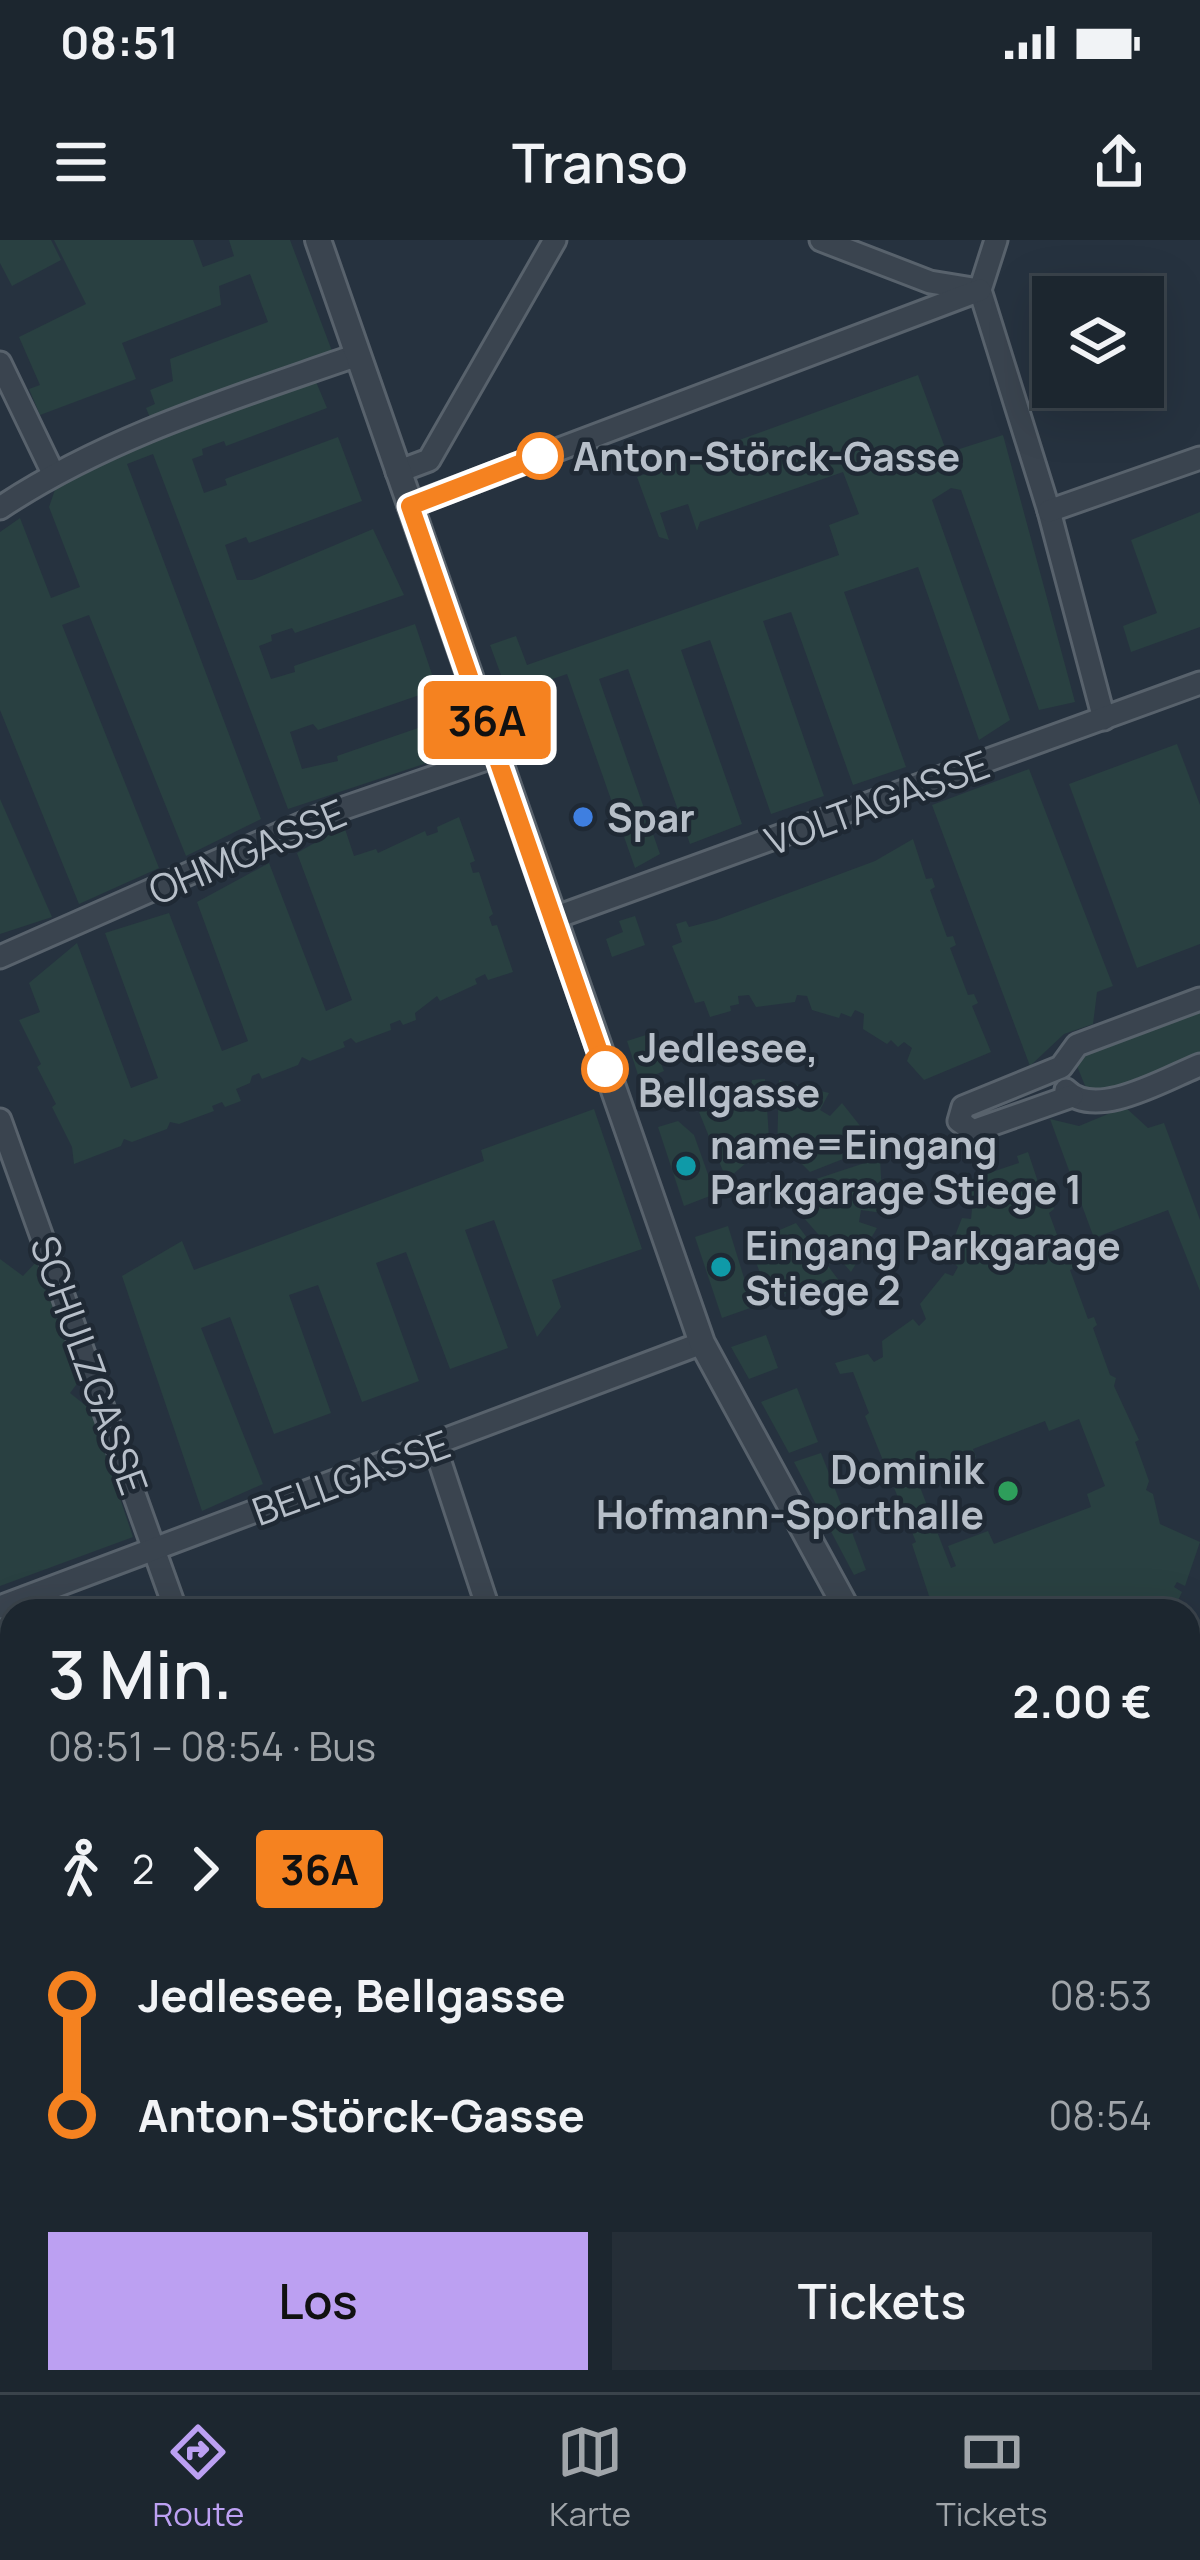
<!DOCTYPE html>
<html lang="de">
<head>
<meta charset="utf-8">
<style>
	:root { --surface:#1c262f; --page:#252e37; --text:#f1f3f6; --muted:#a0a5aa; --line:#3a434b; --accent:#bca0f2 }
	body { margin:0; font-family:Manrope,sans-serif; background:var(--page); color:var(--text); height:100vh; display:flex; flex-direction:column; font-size:45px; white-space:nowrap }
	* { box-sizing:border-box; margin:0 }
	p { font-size:39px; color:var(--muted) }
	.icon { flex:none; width:66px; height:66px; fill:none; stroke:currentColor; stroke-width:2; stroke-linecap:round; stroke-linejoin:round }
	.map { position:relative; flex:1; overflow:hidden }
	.sheet { position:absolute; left:0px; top:1359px; width:1200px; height:795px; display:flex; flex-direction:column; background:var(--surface); border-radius:36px 36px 0 0; box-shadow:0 12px 48px #0002,0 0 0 3px var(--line) }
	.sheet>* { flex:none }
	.badge { padding:0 24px; border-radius:9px; font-size:42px; line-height:78px }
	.controls { position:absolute; left:1032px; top:36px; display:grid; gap:24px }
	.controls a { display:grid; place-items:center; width:132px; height:132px; border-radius:0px; background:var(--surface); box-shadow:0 12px 48px #0002,0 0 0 3px var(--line); font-size:60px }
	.map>.badge { position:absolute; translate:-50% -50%; box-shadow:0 0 0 6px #fff }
	.legs { display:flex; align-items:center; gap:18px; height:132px; padding:0 48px; font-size:39px }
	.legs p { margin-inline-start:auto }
	.headline { display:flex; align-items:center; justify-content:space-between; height:204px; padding:0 48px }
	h1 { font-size:66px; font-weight:600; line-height:90px }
	.cta { display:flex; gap:24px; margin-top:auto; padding:24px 48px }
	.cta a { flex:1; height:138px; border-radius:0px; background:var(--accent); color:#111; font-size:48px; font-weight:600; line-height:138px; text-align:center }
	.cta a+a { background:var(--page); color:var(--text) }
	ul { padding:0 48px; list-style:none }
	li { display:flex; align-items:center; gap:42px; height:120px; font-size:45px }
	li i { display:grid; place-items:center; width:18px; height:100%; margin:0 15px; background:currentColor }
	li i::after { content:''; width:30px; height:30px; margin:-15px; border:9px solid; border-radius:50%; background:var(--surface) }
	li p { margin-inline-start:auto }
	li:first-child i { background:linear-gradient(#0000 50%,currentColor 0) }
	li:last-child i { background:linear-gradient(currentColor 50%,#0000 0) }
	.status { display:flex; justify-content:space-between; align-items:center; height:84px; padding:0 60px; background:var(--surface); direction:ltr }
	.status svg { height:33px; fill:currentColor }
	header { display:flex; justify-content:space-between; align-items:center; height:156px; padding:0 48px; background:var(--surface); font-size:54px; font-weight:600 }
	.tabs { display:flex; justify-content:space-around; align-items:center; height:168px; border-top:3px solid var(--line); background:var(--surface); font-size:33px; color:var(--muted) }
	.tabs a { display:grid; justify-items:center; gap:6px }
	.tabs .active { color:var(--accent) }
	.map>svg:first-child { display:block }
	.green { fill:#294041; fill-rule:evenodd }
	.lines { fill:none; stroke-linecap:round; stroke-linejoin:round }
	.minor-casing { stroke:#58626c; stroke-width:27 }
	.tertiary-casing { stroke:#58626c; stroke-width:30 }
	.motorway-casing { stroke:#454f59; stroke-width:42 }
	.minor { stroke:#3a444f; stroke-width:21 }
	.tertiary { stroke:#3a444f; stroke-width:24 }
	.motorway { stroke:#746858; stroke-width:36 }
	.line-1-casing { stroke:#fff; stroke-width:27 }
	.line-1 { stroke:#f58220; stroke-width:18 }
	.stop-1-dot { fill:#fff; stroke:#f58220; stroke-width:6 }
	.shop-dot { fill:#3f7fe0; stroke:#1f2934; stroke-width:4.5 }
	.culture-dot { fill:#0f9aa8; stroke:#1f2934; stroke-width:4.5 }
	.leisure-dot { fill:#2e9e5b; stroke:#1f2934; stroke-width:4.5 }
	.labels { text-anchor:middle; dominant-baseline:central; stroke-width:9; stroke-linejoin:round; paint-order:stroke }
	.stop-label { font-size:39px; font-weight:bold; fill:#b7bfc9; stroke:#1f2934; text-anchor:start }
	.street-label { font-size:39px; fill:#b7bfc9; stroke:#1f2934 }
	.poi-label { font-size:39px; font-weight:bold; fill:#b7bfc9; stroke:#1f2934; text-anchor:start }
</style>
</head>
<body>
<div class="status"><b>08:51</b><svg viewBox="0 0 49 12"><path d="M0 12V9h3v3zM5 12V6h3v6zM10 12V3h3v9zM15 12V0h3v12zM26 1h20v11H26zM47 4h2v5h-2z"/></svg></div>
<header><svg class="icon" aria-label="menu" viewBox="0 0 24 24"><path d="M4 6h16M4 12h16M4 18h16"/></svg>Transo<svg class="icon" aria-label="share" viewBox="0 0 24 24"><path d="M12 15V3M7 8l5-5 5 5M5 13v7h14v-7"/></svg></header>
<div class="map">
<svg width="1200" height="2152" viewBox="0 0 1200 2152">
	<rect width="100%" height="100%" fill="#26323f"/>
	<g class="green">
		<polygon points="0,0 51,0 61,20 12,46 0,23"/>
		<polygon points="54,0 193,0 203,27 234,16 229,0 290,0 332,111 151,180 146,168 155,164 150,150 173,141 170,119 268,82 250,34 219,46 221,65 122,103 136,139 40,175 29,149 40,145 19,97 86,64"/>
		<polygon points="918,135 947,213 1003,195 1075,462 1039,470 961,250 951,248 932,260 1010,480 979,500 918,327 844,352 906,527 853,545 791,372 763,381 824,556 771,574 710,400 681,410 742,584 690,604 628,429 599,439 660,614 635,628 567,434 508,454 490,405 516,396 527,425 839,315 829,285 859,274 843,232 700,282 697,291 688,264 660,273 669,300 659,297 637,237"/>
		<polygon points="314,137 327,168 226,206 224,201 202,209 203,215 192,219 204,253 227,245 225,239 338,197 362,261 249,303 246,297 225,305 237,340 252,340 373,289 404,355 295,393 292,388 271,395 272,401 259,406 271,439 295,432 294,426 415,384 437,449 318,490 313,484 290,492 302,529 338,521 337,516 447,478 463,511 288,569 153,214 127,224 261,579 186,616 89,375 62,385 159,628 79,664 0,470 0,292 20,278 51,358 80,347 49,267 58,241"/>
		<polygon points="1200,272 1200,387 1131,412 1123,386 1157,373 1131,300"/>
		<polygon points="1177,504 1200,565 1200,704 1137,728 1069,544"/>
		<polygon points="1029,529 1113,746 1097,752 1093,784 1064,794 1030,826 932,565"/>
		<polygon points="0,559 52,677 0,694"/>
		<polygon points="459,577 475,621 470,623 473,633 479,632 493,674 489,677 492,686 497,685 513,732 488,740 485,734 475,739 477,744 440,761 437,756 415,773 416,780 403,785 400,780 390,784 391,790 356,803 351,798 343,802 345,807 310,821 302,817 298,825 262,839 259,833 252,836 250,843 236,849 241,861 225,867 222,862 212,866 214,871 179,884 170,882 167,889 132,902 124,899 121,906 74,924 72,907 52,867 56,864 37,827 41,824 19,780 40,772 29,743 77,703 131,848 158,838 105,693 169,673 222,811 248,801 197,662 269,623 326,771 352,760 297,613 344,586 354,616 376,609 378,613 425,591 427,596 438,592 437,587"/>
		<polygon points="913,599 926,639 932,638 935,647 930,650 947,697 953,696 956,705 950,708 968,755 974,754 978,763 972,766 991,812 924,840 907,821 912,808 904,802 898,807 891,800 887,804 863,789 864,774 855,770 851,777 841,773 839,778 812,770 807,756 797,755 795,762 756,767 749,755 738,756 739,764 730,766 731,771 710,777 704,761 695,763 672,706 682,702 676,684 686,681 689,687 716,680 875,621"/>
		<polygon points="635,676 645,705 612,717 606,699 623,692 619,681"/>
		<polygon points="1200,766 1200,818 1109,852 1097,854 1086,848 1077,826 1089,808"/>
		<polygon points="649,794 664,831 640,841 627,801"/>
		<polygon points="765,839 770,912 755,915 730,937 725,936 699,872 750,852 752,840"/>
		<polygon points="779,840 829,853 820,870 830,876 842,863 876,906 810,932 793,915 777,911"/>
		<polygon points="1125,867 1148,888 1164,883 1200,980 1200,1051 1168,970 1094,998 1050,879 1079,886"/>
		<polygon points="594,869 642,1009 552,1040 561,1067 537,1097 494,980 465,990 508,1108 450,1129 406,1012 376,1023 419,1141 362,1162 318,1045 289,1055 331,1173 274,1194 230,1077 201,1088 263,1244 202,1271 122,1036 182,1001 194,1030 484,921 481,910"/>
		<polygon points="678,881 694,895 715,954 684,966 658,887"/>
		<path d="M1028,912L1045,963L1052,962L1054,969L1049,973L1067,1022L1073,1020L1076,1027L1070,1030L1088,1079L1094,1077L1097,1085L1093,1088L1110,1135L1116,1138L1114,1146L1139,1200L1135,1202L1149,1241L1146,1250L1153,1254L1160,1284L1200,1302L1185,1346L1177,1342L1174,1347L1182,1352L1173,1371H934L912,1304L916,1302L865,1176L869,1173L853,1132L840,1134L835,1123L868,1114L874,1122L883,1117L882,1101L913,1079L919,1086L926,1079L920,1064L945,1033L953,1036L958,1027L947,1016L962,978L971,979L972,969L959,960V935L968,932L971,939L1019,923L1017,916ZM1079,1179L1105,1246L1087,1254L1091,1267L994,1304L988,1291L948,1306L956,1326L951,1328L915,1234L976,1217L973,1209L1045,1181L1049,1191Z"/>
		<polygon points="880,918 883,973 861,970 859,982 877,988 851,1032 804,978 812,962 813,940"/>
		<polygon points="796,983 840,1042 826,1050 821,1040 770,1059 746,996 750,988 775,992"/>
		<polygon points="728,986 753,1067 722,1078 695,997"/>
		<polygon points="0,1019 23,1036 38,1020 79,1141 70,1153 90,1169 133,1297 0,1346"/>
		<polygon points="766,1095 778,1128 749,1139 731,1107"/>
		<polygon points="797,1148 818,1202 789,1213 761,1162"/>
		<polygon points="821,1213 842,1267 821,1274 794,1222"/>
		<polygon points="846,1276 866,1330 854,1335 827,1284"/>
		<polygon points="0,1584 12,1606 12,1780 0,1787"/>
		<polygon points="0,2097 12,2103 12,2142 103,2142 130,2152 6,2152 0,2142"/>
		<polygon points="296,2142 997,2142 975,2152 361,2152"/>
	</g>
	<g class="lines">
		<g class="minor-casing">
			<g id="minor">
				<polyline points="821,0 930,42 979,50"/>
				<polyline points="996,0 980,50 1049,271 1104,479"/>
				<polyline points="0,123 53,233"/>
				<polyline points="397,232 429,220 555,0"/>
				<polyline points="409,266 980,50"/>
				<path d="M0,268C108,196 235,158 357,115"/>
				<polyline points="1049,271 1200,218"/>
				<polyline points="554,678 1200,443"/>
				<polyline points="0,717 315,578 498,515"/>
				<path d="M1066,850C1096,881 1167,838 1200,825"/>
				<polyline points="1072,856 973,891 959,881 963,867 1061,827 1077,805 1200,759"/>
				<polyline points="0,880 176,1371"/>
				<polyline points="435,1207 489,1371"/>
				<polyline points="0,1367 702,1103"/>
				<polyline points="1188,1474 1200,1448"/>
				<polyline points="0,1557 12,1578"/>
				<polyline points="0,1906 12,1898"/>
				<polyline points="1188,2044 1200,2045"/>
			</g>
		</g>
		<g class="tertiary-casing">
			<g id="tertiary">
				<polyline points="318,0 702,1103 848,1371"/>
				<polyline points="1188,2008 1200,2031"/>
			</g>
		</g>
		<g class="motorway-casing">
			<g id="motorway">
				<polyline points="0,2073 12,2082"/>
				<polyline points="1188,2131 1200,2124"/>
				<polyline points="154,2142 195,2152"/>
				<polyline points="1097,2152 1116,2145"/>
				<polyline points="1153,2152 1169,2142"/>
			</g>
		</g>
		<use href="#minor" class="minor"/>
		<use href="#tertiary" class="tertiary"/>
		<use href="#motorway" class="motorway"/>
	</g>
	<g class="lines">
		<g class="line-1-casing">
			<polyline id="line-1" points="540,216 410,266 605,829"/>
		</g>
		<use href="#line-1" class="line-1"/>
	</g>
	<g class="stop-1-dot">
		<circle cx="540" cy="216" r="21"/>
		<circle cx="605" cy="829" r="21"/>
	</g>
	<circle class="shop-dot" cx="583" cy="577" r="12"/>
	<g class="culture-dot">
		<circle cx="686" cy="926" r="12"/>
		<circle cx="721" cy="1027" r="12"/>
	</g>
	<circle class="leisure-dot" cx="1008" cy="1251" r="12"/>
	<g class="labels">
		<g class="stop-label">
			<text x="573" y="216">Anton-Störck-Gasse</text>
			<text x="638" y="807">Jedlesee,<tspan x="638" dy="45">Bellgasse</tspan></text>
		</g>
		<g class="street-label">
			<text transform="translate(877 562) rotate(-20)">VOLTAGASSE</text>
			<text transform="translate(247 611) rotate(-23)">OHMGASSE</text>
			<text transform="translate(90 1125) rotate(70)">SCHULZGASSE</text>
			<text transform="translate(351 1237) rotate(-20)">BELLGASSE</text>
		</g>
		<g class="poi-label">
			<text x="607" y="577">Spar</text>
			<text x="710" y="904">name=Eingang<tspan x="710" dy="45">Parkgarage Stiege 1</tspan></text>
			<text x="745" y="1005">Eingang Parkgarage<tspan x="745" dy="45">Stiege 2</tspan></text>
			<text x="984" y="1229" text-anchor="end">Dominik<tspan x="984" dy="45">Hofmann-Sporthalle</tspan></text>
		</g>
	</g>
</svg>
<div class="controls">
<a><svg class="icon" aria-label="layers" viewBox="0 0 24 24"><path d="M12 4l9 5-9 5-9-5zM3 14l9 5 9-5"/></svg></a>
</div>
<b class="badge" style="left:487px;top:480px;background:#f58220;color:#111">36A</b>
<section class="sheet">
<div class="headline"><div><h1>3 Min.</h1><p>08:51 – 08:54 · Bus</p></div><b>2.00 €</b></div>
<div class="legs"><svg class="icon" aria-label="walk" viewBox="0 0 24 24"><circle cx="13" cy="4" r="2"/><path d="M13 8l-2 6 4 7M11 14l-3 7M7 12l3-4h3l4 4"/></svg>2<svg class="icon" aria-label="forward" viewBox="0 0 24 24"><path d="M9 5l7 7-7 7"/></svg><b class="badge" style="background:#f58220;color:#111">36A</b></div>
<ul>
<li><i style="color:#f58220"></i><b>Jedlesee, Bellgasse</b><p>08:53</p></li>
<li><i style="color:#f58220"></i><b>Anton-Störck-Gasse</b><p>08:54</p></li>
</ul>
<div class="cta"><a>Los</a><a>Tickets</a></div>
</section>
</div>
<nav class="tabs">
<a class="active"><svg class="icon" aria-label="directions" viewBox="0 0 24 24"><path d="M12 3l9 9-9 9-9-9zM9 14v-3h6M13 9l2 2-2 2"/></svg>Route</a>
<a><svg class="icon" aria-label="map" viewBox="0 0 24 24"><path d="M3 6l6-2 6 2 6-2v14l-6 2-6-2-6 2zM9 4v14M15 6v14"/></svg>Karte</a>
<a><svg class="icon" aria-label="tickets" viewBox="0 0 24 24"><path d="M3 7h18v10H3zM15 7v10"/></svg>Tickets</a>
</nav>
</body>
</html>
